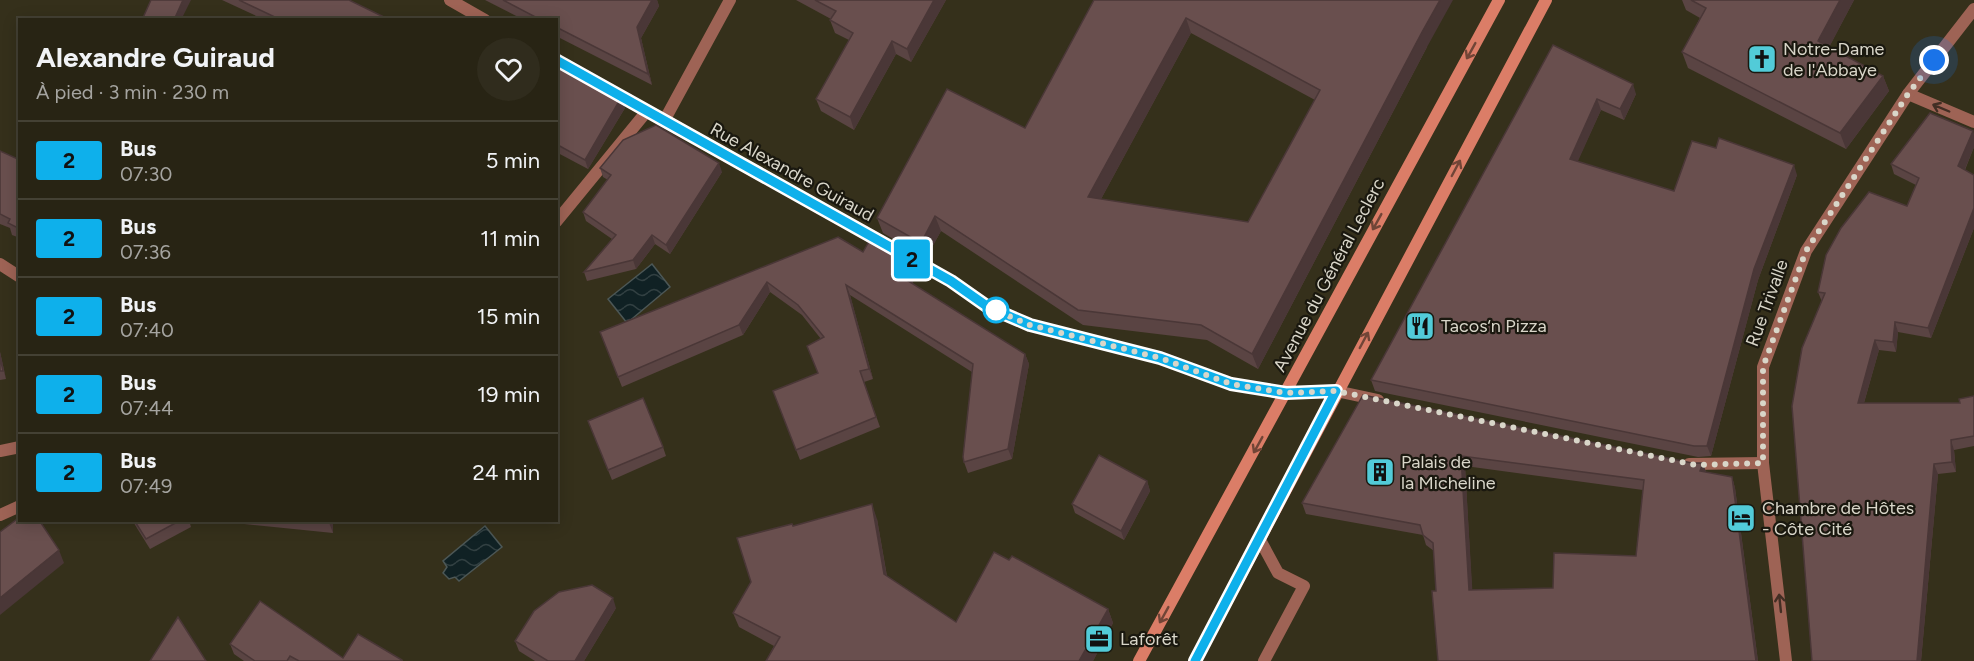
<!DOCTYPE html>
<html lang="fr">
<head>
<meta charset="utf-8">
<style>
	:root { --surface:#282414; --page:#302c1d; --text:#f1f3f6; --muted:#a5a4a0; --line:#444134 }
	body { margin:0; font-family:Figtree,sans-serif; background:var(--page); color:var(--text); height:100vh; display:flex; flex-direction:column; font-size:22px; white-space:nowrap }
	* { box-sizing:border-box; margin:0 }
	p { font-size:20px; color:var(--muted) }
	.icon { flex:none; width:33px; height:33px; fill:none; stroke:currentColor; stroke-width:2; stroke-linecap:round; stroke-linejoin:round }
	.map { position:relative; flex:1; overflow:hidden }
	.details { position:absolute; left:18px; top:18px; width:540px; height:504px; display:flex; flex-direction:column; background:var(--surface); border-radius:0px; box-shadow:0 3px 15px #0003,0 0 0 2px var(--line) }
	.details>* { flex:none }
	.badge { padding:0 12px; border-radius:4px; font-size:21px; line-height:39px }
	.you { position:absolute; width:30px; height:30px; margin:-15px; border:4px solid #fff; border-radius:50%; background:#1a73e8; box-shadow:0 0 0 9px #1a73e833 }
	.map>.badge { position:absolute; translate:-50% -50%; box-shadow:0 0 0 3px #fff }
	.round { display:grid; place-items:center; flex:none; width:63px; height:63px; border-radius:32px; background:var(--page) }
	.summary { display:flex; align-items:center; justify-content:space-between; height:102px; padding:0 18px }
	h1 { font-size:28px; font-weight:700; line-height:45px }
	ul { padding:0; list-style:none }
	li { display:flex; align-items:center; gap:18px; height:78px; padding:0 18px; border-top:2px solid var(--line) }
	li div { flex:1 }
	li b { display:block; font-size:22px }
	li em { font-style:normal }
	li .badge { min-width:66px; font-weight:700; text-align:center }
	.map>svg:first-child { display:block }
	.water { fill:url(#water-waves); stroke:#4c5756; stroke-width:1.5 }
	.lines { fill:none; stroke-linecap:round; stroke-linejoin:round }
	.service { stroke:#9e6355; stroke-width:12 }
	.minor { stroke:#9e6355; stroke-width:12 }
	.secondary { stroke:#db7d67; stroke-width:12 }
	.wall { fill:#5a4443; fill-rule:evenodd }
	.shaded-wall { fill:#4a3737 }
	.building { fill:#694f4e; stroke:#4a3737; stroke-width:1.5; fill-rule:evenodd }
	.oneway { stroke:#714537 }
	.oneway2 { stroke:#422e24 }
	.line-casing { stroke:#fff; stroke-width:14 }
	.line { stroke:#0eb0eb; stroke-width:9 }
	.walk { stroke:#d9d6c9; stroke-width:6; stroke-dasharray:0 10.8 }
	.stop-dot { fill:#fff; stroke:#0eb0eb; stroke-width:3 }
	.labels { text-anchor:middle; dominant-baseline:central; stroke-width:4.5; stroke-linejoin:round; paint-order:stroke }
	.poi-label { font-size:18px; fill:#d9d6c9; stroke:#1a180f; text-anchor:start }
	.street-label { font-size:18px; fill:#d9d6c9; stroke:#1a180f }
</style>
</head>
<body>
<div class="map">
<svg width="1974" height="661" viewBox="0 0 1974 661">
	<defs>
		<pattern id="water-waves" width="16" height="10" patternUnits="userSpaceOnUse" patternTransform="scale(1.5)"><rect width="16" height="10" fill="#102124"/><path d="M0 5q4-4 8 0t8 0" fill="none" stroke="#324042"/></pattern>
	</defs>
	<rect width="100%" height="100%" fill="#35301b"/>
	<g class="water">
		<polygon points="652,264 670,287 627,323 608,299"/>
		<polygon points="485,526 502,547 459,581 455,577 449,579 443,573 447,567 443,561"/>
	</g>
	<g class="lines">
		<polyline class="service" points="1259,538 1278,573 1304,586 1264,661"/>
		<g class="minor">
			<polyline points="450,0 485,20"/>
			<polyline points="556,60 951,281 988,307 1030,325 1160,358 1231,384 1286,393 1336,391 1378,400"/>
			<polyline points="1908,94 1974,122"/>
			<polyline points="664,121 730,0"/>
			<polyline points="556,222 647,111"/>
			<polyline points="0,264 20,277"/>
			<polyline points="0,451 20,447"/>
			<polyline points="1689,464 1763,463"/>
			<polyline points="0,515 20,506"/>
			<polyline points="1786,661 1763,463 1763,367 1806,251 1908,94 1974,9"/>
		</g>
		<g class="secondary">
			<polyline points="1139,661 1499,0"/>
			<polyline points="1195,661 1546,0"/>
		</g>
	</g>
	<g class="wall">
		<polygon points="222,0 349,0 390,20 265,20"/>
		<polygon points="485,0 657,0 659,6 641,38 652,85 556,36 556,20 524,20"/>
		<polygon points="796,0 946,0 911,62 896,54 854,130 821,111 816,99 849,40 835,33 830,20 831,19"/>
		<path d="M1094,0L1427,47L1258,369L1207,340L1083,325L941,231L926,258L883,233L877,218L1025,128ZM1191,33L1315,100L1248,222L1101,199Z"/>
		<polygon points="1682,0 1854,0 1829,47 1883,76 1889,91 1846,149 1688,68 1682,52 1700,18 1686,10"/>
		<polygon points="1553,45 1636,94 1624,120 1601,110 1577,162 1674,191 1797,175 1758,280 1711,456 1698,457 1375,391 1371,380"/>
		<polygon points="556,69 625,108 588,169 556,152"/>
		<polygon points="1973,131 1974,135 1974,147 1965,170 1974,175 1974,228 1931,338 1898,332 1896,352 1879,350 1864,403 1960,403 1974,396 1974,446 1954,450 1956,472 1938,474 1921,661 1822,302 1818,292 1907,206 1916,185 1894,174 1891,164"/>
		<polygon points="0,151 20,160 20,238 12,235 10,228 0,224"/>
		<polygon points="600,168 722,172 670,254 655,244 636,269 587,281 584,272 612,239 586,221 583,212 608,180 603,177"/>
		<polygon points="863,252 915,262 918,272 912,284 1025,354 1029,364 1012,459 968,473 964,462 972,372 850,295 873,379 864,382 880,427 800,460 773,391 818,373 821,339 802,315 770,292 743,335 622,387 600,332"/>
		<polygon points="0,352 6,379 0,380"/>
		<path d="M1363,395L1692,463H1703L1706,472L1732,477L1735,488L1758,661L1436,591L1434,551L1426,545L1423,535L1306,514L1302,503ZM1465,466L1643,490L1636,556L1553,588L1472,590Z"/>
		<polygon points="588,421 663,447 666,456 612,480"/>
		<polygon points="1147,481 1150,491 1124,540 1075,513 1072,504"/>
		<polygon points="877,519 887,576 956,622 1009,560 1108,609 1113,623 1093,661 766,661 774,646 739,627 733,613 793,526"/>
		<polygon points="132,520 189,520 191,527 150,549"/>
		<polygon points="243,520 333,520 333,533 244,524"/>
		<polygon points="616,608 584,661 535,661 519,651 515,641"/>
		<polygon points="230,644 343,658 402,660 403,661 244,661 234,654"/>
	</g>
	<g class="shaded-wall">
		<polygon points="183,0 191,0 181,20 174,20"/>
		<polygon points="652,0 657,0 659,6 641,38 652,85 648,74 637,27"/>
		<polygon points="934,0 946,0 911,62 907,49"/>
		<polygon points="1440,0 1453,0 1427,47 1258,369 1252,354 1422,32"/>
		<polygon points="1840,0 1854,0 1824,57 1818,41"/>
		<polygon points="1186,18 1191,33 1094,212 1088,197"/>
		<polygon points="892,41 896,54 854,130 850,117"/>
		<polygon points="1883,76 1889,91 1846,149 1840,133"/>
		<polygon points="1633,84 1636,94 1624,120 1620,109"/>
		<polygon points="621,98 625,108 588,169 585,160"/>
		<polygon points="1597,99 1601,110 1574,170 1570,159"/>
		<polygon points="1973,131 1974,135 1974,147 1962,176 1958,166"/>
		<polygon points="719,163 722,172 670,254 666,245"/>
		<polygon points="1794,165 1797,175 1758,280 1711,456 1707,446 1754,269"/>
		<polygon points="1974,208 1974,228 1931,338 1928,328"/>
		<polygon points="935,216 941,231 926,258 921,243"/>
		<polygon points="652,235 655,244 636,269 633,260"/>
		<polygon points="915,262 918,272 909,289 905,279"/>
		<polygon points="767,282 770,292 743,335 739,325"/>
		<polygon points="846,285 850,295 873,379 869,369"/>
		<polygon points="557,301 560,311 556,316 556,302"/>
		<polygon points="1895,322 1898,332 1896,352 1893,342"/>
		<polygon points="1875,340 1879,350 1861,413 1858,403"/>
		<polygon points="0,352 6,379 0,357"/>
		<polygon points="1025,354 1029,364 1012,459 1008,449"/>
		<polygon points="1951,440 1954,450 1956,472 1952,462"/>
		<polygon points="1461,456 1465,466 1473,601 1469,590"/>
		<polygon points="1703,463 1706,473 1700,471"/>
		<polygon points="1934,464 1938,474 1921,661 1917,661"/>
		<polygon points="1732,477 1735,488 1758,661 1756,661"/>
		<polygon points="1147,481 1150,491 1124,540 1121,531"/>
		<polygon points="872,504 877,519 889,589 884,574"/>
		<polygon points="328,520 333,520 333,533"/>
		<polygon points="59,550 64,563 0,615 0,598"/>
		<polygon points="613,598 616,608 584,661 575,661"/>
		<polygon points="1108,609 1113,623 1093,661 1079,661"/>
	</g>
	<g class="building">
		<polygon points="151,0 183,0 174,20 142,20"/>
		<polygon points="239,0 349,0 390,20 281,20"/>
		<polygon points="503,0 652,0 637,27 648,74 556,27 556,20 541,20"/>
		<polygon points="815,0 934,0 907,49 892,41 850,117 816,99 853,33 830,20 836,11"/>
		<path d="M1094,0H1440L1422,32L1252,354L1201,325L1078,310L935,216L921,243L877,218L947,89L1025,128ZM1186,18L1320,90L1248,222L1088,197Z"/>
		<polygon points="1691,0 1840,0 1818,41 1883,76 1840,133 1682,52 1706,8"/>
		<polygon points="1553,45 1633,84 1620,109 1597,99 1570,159 1674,191 1692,141 1716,148 1719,138 1794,165 1754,269 1707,446 1694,446 1371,380"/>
		<polygon points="556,69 574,72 621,98 585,160 556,144"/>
		<polygon points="1930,113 1973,131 1958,166 1974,175 1974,208 1928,328 1895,322 1893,342 1875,340 1858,403 1960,403 1959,399 1974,396 1974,436 1951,440 1952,462 1934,464 1917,661 1812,661 1792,406 1802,348 1825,293 1818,292 1826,255 1841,228 1869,192 1907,206 1919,178 1891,164"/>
		<polygon points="656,125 719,163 666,245 652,235 633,260 584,272 616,235 583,212 611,175 600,168 623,140"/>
		<polygon points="0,151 20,160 20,229 8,223 10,219 0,214"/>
		<polygon points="838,237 863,252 871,238 915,262 905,279 1025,354 1008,449 964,462 963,457 973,364 846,285 869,369 860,371 876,417 796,450 773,391 818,373 807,346 824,337 798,305 767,282 739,325 618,377 600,332"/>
		<polygon points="0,357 3,371 0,371"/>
		<path d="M1363,395L1692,463H1703L1700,471L1732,477L1756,661H1438L1432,591H1436L1433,543L1423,535L1420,525L1302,503ZM1461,456L1644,480L1636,556L1554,553L1553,588L1469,590Z"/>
		<polygon points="643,398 663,447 608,470 588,421"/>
		<polygon points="1099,455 1147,481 1121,531 1072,504"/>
		<polygon points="872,504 884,574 956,622 994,552 1009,560 1012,556 1108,609 1079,661 766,661 780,637 733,613 751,582 737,538 792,524 793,526"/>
		<polygon points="20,517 20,520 39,520 59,550 0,598 0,532"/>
		<polygon points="134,520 181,520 146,539"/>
		<polygon points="592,585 613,598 575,661 548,661 515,641 534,611 559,592"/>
		<polygon points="260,601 343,658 358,634 402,660 402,661 299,661 290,656 287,661 255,661 230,644"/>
		<polygon points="178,617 206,661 150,661"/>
	</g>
	<defs><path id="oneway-shaft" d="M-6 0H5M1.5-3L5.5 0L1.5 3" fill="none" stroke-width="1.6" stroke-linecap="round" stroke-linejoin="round" transform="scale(1.5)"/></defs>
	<g class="oneway">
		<use href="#oneway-shaft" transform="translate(1471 51) rotate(119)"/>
		<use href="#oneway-shaft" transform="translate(1456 168) rotate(-62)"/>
		<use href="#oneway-shaft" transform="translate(1377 222) rotate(119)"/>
		<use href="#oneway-shaft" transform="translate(1364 340) rotate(-62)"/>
		<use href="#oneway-shaft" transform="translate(1258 445) rotate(119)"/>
		<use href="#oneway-shaft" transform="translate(1164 615) rotate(119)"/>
	</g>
	<g class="oneway2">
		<use href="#oneway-shaft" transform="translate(1941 108) rotate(-157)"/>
		<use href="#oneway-shaft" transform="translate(1780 603) rotate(-96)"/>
	</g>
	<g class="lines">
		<g class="line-casing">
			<polyline id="line" points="556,60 951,281 988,307 1030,325 1160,358 1231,384 1286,393 1336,391 1195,661"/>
		</g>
		<use href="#line" class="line"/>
		<polyline class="walk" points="996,310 988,307 1030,325 1160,358 1231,384 1286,393 1336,391 1696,465 1763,463 1763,367 1806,251 1908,94 1934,60"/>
	</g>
	<defs>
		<g id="church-square" transform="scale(1.5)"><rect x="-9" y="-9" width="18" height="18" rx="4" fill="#52cbd8" stroke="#1a180f"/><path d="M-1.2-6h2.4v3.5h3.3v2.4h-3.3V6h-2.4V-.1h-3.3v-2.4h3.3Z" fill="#111"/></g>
		<g id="restaurant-square" transform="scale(1.5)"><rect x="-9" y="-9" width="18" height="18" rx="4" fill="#52cbd8" stroke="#1a180f"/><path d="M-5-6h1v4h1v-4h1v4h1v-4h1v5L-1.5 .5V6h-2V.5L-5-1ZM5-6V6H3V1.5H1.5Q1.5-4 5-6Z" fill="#111"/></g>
		<g id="building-square" transform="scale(1.5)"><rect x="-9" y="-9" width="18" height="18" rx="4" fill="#52cbd8" stroke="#1a180f"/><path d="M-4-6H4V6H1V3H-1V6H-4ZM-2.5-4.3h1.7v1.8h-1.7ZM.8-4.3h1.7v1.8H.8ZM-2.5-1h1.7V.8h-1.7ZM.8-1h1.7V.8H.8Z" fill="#111"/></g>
		<g id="hotel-square" transform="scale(1.5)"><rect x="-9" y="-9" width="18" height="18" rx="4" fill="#52cbd8" stroke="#1a180f"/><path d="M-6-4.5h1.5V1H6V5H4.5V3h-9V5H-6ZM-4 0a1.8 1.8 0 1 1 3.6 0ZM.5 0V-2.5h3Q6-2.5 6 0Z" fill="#111"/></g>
		<g id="office-square" transform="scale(1.5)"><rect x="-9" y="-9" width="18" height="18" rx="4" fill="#52cbd8" stroke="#1a180f"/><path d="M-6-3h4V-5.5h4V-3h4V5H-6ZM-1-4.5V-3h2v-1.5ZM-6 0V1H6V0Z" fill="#111"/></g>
	</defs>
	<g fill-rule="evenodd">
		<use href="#church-square" x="1762" y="59"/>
		<use href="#restaurant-square" x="1420" y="326"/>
		<use href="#building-square" x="1380" y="472"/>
		<use href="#hotel-square" x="1741" y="518"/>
		<use href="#office-square" x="1099" y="639"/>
	</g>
	<circle class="stop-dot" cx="996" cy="310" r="12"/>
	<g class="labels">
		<g class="poi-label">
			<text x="1783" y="49">Notre-Dame<tspan x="1783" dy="21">de l'Abbaye</tspan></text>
			<text x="1441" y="326">Tacos‘n Pizza</text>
			<text x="1401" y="462">Palais de<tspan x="1401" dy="21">la Micheline</tspan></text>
			<text x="1762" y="508">Chambre de Hôtes<tspan x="1762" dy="21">- Côte Cité</tspan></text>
			<text x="1120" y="639">Laforêt</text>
		</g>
		<g class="street-label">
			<text transform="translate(792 172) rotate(29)">Rue Alexandre Guiraud</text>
			<text transform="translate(1329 275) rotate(-62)">Avenue du Général Leclerc</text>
			<text transform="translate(1767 303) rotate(-70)">Rue Trivalle</text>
		</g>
	</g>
</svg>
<div class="you" style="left:1934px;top:60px"></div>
<b class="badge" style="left:912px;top:259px;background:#0eb0eb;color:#111">2</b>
<section class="details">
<div class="summary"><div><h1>Alexandre Guiraud</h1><p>À pied · 3 min · 230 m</p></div><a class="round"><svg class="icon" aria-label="heart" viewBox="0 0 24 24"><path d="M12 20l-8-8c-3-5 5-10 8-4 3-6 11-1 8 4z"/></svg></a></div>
<ul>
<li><span class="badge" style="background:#0eb0eb;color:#111">2</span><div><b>Bus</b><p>07:30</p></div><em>5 min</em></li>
<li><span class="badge" style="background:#0eb0eb;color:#111">2</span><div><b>Bus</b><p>07:36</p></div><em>11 min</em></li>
<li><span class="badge" style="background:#0eb0eb;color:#111">2</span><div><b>Bus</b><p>07:40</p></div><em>15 min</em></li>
<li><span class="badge" style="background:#0eb0eb;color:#111">2</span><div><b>Bus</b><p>07:44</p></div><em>19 min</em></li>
<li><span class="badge" style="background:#0eb0eb;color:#111">2</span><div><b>Bus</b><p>07:49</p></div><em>24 min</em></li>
</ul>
</section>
</div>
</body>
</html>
